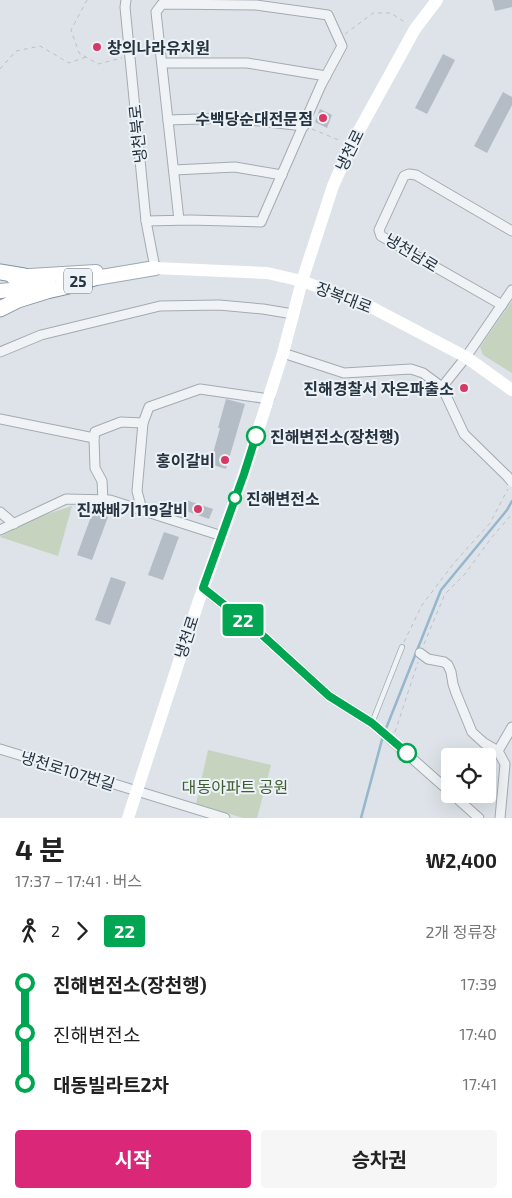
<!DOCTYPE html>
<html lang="ko">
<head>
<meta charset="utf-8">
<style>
	:root { --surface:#fff; --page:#f6f6f6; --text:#222; --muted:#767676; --accent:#db2777 }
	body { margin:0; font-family:"Exo 2","Noto Sans KR",sans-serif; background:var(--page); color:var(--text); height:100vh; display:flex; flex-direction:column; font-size:19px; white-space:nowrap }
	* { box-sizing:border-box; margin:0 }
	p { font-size:16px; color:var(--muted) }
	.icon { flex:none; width:28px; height:28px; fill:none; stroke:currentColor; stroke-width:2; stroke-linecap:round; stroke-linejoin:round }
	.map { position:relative; height:818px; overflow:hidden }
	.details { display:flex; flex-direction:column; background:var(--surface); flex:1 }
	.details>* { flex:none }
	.badge { padding:0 10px; border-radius:4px; font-size:18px; line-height:32px }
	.fabs { position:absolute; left:441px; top:748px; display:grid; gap:10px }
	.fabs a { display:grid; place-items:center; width:55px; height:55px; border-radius:5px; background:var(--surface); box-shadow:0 5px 20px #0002; font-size:25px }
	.map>.badge { position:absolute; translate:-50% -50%; box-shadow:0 0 0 2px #fff }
	.legs { display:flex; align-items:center; gap:8px; height:55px; padding:0 15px; font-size:16px }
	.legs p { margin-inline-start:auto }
	.headline { display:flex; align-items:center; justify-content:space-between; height:85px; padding:0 15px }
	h1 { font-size:28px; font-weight:700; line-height:38px }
	.button { display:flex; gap:10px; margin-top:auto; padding:10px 15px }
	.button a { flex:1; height:58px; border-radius:5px; background:var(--accent); color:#fff; font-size:20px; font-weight:700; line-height:58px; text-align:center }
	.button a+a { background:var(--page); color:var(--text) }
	ul { padding:0 15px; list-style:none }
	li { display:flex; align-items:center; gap:18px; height:50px; font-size:19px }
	li i { display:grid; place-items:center; width:8px; height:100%; margin:0 6px; background:currentColor }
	li i::after { content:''; width:12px; height:12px; margin:-6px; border:4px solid; border-radius:50%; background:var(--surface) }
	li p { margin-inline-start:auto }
	li:first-child i { background:linear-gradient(#0000 50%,currentColor 0) }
	li:last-child i { background:linear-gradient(currentColor 50%,#0000 0) }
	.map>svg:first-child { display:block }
	.green { fill:#c6d3be }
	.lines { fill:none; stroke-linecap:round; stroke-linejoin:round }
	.stream { stroke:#96b7cb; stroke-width:2.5 }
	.building { fill:#b4bdc5 }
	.service-casing { stroke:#a2abb2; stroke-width:6 }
	.minor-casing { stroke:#a2abb2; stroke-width:11 }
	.primary-casing { stroke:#9ca9b5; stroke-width:16 }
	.trunk-casing { stroke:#8493a0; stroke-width:17 }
	.path { stroke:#bbc1c7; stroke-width:1; stroke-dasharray:4 4; stroke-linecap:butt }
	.service { stroke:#f0f3f6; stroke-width:4.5 }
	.minor { stroke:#f0f3f6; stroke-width:9 }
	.secondary { stroke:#fff; stroke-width:12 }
	.primary { stroke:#fff; stroke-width:14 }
	.trunk { stroke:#fff; stroke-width:15 }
	.minor-bridge-casing { stroke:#a2abb2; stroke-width:11; stroke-linecap:butt }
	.minor-bridge { stroke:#f0f3f6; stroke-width:9 }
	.line-1-casing { stroke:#fff; stroke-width:11 }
	.line-1 { stroke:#00a651; stroke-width:8 }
	.poi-dot { fill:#d73965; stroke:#edf2f6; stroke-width:2 }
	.stop-1-dot { fill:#fff; stroke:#00a651; stroke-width:2.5 }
	.labels { text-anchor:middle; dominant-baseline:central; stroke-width:4; stroke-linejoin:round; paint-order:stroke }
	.shield { fill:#edf2f6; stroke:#626c77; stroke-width:1 }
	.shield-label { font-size:15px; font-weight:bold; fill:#263340 }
	.poi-label { font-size:16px; font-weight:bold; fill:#263340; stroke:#edf2f6; text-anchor:end }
	.street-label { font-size:16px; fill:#263340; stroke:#edf2f6 }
	.stop-label { font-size:16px; font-weight:bold; fill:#263340; stroke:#edf2f6; text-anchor:start }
	.park-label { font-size:16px; fill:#405d32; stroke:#edf2f6 }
</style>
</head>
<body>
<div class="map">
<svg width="512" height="818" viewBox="0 0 512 818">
	<rect width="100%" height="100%" fill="#dde3e8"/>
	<g class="green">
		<polygon points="512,301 512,373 483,355 480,347"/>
		<polygon points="72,506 58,556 0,537 35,518"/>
		<polygon points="208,750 271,765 257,818 243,818 196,804"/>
	</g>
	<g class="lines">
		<g class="stream">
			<polyline points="385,731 441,590 507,510 512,501"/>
			<polyline points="361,818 383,736"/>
		</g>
	</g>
	<g class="building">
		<polygon points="492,0 512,0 512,7 495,11"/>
		<polygon points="443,54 455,60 427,114 415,108"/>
		<polygon points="503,92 512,97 512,105 487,153 474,146"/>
		<polygon points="320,109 332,115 327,128 315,122"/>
		<polygon points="226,399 245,404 226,469 210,464 220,428 218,428"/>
		<polygon points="186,500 213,509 209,519 183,510"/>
		<polygon points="93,511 108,517 92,560 77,555"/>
		<polygon points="164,532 179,537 163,580 148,575"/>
		<polygon points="111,577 126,582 110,625 95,620"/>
	</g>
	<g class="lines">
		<g class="service-casing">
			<polyline id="service" points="372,723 402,647"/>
		</g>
		<g class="minor-casing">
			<g id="minor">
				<polyline points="126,0 125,7 146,221 155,268"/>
				<polyline points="162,63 247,63 326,76"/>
				<polyline points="168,120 231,118 304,126"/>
				<polyline points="174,170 235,167 282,175"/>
				<polyline points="146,221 190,220 261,222 321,85 342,46 328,15 256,5 162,4 156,12 179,220"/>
				<polyline points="502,305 381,236 379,230 404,176 409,174 416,175 512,231"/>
				<polyline points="0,352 41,335 160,306 219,305 263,309 293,314"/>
				<polyline points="283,353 344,373 411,369 423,373 442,387"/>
				<polyline points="0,419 94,438"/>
				<polyline points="507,476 464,434 442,387 466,357 512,290"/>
				<polyline points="103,500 102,481 95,468 94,438 95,432 121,422 143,423"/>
				<polyline points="142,510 137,491 143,423 149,407 200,389 269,399"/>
				<polyline points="0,512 14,524"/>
				<polyline points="0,530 66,499 110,500 222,536"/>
				<polyline points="203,588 260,633 329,696 372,723 450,792"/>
				<polyline points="420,653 428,659 444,662 448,665 451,672 453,684 456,693 472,732 484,743 498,751"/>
				<polyline points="0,749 225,818"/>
				<polyline points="452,794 479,818"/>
				<polyline points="500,818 505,764 498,751 512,727"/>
			</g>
		</g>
		<g class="primary-casing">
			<g id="primary">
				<polyline points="13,277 96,272"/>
				<polyline points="84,280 155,268"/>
				<polyline points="0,291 50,286"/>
			</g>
		</g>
		<g class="trunk-casing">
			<g id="trunk">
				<polyline points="0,272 24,276"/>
				<polyline points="0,309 18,300 47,291 73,285 94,278"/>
			</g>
		</g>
		<g class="path">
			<polyline points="87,0 71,30 79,53 98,64 122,58"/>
			<polyline points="345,34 373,13 391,13 406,23"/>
			<polyline points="0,69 16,51 40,46 69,63 86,57"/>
			<polyline points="312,129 341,141"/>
			<polyline points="404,642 422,605 454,563 490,523 508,489"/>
			<polyline points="424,644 445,594 465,574 492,537 512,514"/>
			<polyline points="395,732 418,662"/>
		</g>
		<use href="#service" class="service"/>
		<use href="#minor" class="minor"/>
		<g class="secondary">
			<polyline points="155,268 267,273 302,281 369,306 466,357 512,390"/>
			<polyline points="128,818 198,603 244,474 283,353 302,281 333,186 351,145 415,29 437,0"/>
		</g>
		<use href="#primary" class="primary"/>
		<use href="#trunk" class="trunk"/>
		<g class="minor-bridge-casing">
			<polyline id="minor-bridge" points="507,476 512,482"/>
		</g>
		<use href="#minor-bridge" class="minor-bridge"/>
	</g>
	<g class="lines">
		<g class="line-1-casing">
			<polyline id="line-1" points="256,436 244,474 203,588 260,633 329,696 372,723 407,753"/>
		</g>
		<use href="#line-1" class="line-1"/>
	</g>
	<g class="poi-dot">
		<circle cx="97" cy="47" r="5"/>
		<circle cx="323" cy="118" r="5"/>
		<circle cx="464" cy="388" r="5"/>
		<circle cx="225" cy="460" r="5"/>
		<circle cx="198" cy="509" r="5"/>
	</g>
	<g class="stop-1-dot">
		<circle cx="256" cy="436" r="9"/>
		<circle cx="235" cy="498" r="6"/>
		<circle cx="407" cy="753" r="9"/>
	</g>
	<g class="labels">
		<rect class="shield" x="64" y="268.5" width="28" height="25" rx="4"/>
		<g class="shield-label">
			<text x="78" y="281">25</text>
		</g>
		<g class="poi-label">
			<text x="107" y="47" text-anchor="start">창의나라유치원</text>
			<text x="313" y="118">수백당순대전문점</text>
			<text x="454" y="388">진해경찰서 자은파출소</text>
			<text x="215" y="460">홍이갈비</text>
			<text x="188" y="509">진짜배기119갈비</text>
		</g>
		<g class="street-label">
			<text transform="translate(137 134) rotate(-96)">냉천북로</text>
			<text transform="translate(349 150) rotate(-64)">냉천로</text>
			<text transform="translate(412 252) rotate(31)">냉천남로</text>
			<text transform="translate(344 297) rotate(21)">장복대로</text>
			<text transform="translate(186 637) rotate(-72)">냉천로</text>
			<text transform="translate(68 770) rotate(17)">냉천로107번길</text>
		</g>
		<g class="stop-label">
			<text x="270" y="436">진해변전소(장천행)</text>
			<text x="246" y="498">진해변전소</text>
		</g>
		<g class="park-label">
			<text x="235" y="786">대동아파트 공원</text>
		</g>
	</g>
</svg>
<div class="fabs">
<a><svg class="icon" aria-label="locate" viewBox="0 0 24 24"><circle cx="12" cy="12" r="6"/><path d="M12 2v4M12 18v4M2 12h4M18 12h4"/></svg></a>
</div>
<b class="badge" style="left:243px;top:620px;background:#00a651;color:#fff">22</b>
</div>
<section class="details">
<div class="headline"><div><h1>4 분</h1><p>17:37 – 17:41 · 버스</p></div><b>₩2,400</b></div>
<div class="legs"><svg class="icon" aria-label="walk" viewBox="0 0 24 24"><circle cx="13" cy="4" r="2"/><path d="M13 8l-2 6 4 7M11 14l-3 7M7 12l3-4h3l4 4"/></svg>2<svg class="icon" aria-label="forward" viewBox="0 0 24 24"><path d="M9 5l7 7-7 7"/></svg><b class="badge" style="background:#00a651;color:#fff">22</b><p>2개 정류장</p></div>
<ul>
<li><i style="color:#00a651"></i><b>진해변전소(장천행)</b><p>17:39</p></li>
<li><i style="color:#00a651"></i><span>진해변전소</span><p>17:40</p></li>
<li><i style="color:#00a651"></i><b>대동빌라트2차</b><p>17:41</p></li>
</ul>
<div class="button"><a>시작</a><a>승차권</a></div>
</section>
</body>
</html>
